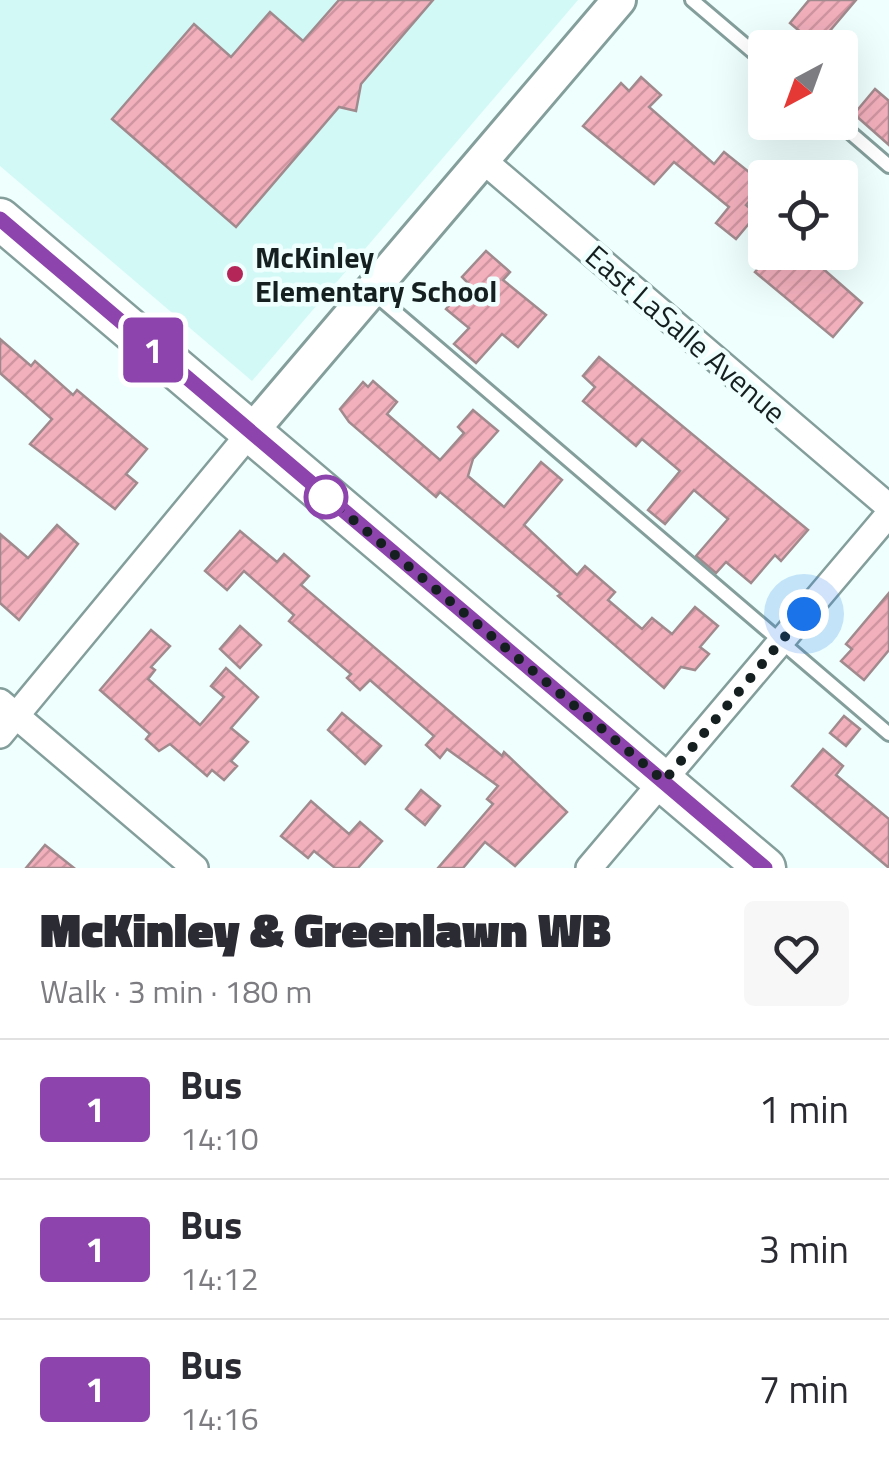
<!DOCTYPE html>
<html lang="en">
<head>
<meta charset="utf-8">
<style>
	:root { --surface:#fff; --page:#f7f7f7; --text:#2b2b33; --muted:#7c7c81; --line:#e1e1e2 }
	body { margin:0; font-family:"Titillium Web",sans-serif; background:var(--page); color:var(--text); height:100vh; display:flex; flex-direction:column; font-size:38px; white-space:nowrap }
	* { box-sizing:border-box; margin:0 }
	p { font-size:32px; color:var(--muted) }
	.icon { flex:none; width:55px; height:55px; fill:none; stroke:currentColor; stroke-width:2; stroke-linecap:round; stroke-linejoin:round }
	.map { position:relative; height:868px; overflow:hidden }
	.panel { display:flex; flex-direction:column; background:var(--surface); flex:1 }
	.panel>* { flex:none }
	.badge { padding:0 20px; border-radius:8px; font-size:35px; line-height:65px }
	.needle { width:65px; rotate:221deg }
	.controls { position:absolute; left:748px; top:30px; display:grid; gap:20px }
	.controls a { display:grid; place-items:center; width:110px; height:110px; border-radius:10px; background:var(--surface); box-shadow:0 10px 40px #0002; font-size:50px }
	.you { position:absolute; width:50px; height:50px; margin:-25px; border:8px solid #fff; border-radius:50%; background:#1a73e8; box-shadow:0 0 0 15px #1a73e833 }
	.map>.badge { position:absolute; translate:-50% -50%; box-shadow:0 0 0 5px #fff }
	.round { display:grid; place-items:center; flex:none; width:105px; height:105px; border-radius:10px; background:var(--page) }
	.head { display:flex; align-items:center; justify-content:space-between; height:170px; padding:0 40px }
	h1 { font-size:48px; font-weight:800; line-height:75px }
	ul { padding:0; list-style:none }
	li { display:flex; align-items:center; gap:30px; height:140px; padding:0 40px; border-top:2px solid var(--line) }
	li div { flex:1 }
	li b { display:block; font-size:38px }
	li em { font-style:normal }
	li .badge { min-width:110px; font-weight:700; text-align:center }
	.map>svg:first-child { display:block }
	.built { fill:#d3f9f7 }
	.building { fill:url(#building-hatch); stroke:#a18a8e; stroke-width:2.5 }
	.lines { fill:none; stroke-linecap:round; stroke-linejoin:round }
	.service-casing { stroke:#849e9c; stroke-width:18 }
	.minor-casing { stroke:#849e9c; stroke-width:30 }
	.tertiary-casing { stroke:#849e9c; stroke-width:38 }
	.primary-casing { stroke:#849e9c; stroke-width:45 }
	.service { stroke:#fff; stroke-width:12 }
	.minor { stroke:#fff; stroke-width:25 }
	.tertiary { stroke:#fff; stroke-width:32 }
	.primary { stroke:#fff; stroke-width:40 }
	.line-casing { stroke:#fff; stroke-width:22 }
	.line { stroke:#8e44ad; stroke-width:15 }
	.walk { stroke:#151f1f; stroke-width:10; stroke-dasharray:0 18 }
	.poi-dot { fill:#b52658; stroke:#eefffd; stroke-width:4 }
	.stop-dot { fill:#fff; stroke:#8e44ad; stroke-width:5 }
	.labels { text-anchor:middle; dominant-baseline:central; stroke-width:9; stroke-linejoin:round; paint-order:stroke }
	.poi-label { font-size:30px; font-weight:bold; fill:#151f1f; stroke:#eefffd; text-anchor:start }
	.street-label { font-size:30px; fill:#151f1f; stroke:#eefffd }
</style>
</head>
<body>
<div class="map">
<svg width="889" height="868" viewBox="0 0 889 868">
	<defs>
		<pattern id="building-hatch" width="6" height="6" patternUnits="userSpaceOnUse" patternTransform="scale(2.5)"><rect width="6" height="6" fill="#f2afbc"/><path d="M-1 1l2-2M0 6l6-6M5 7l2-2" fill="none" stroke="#cf96a1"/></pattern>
	</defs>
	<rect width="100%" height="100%" fill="#eefffd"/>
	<polygon class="built" points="0,0 578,0 252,381 0,166"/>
	<g class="building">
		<polygon points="339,0 433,0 361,84 356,111 339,107 236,227 112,119 194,24 231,57 270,12 303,41"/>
		<polygon points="809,0 856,0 817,46 790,23"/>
		<polygon points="641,77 661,95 649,107 714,164 724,152 764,184 746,205 757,214 736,239 716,223 729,207 674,162 654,184 583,126 621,83 629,91"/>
		<polygon points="875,89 889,101 889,145 854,114"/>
		<polygon points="486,251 510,272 503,280 546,315 518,347 502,334 476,363 454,344 469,328 446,309 468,283 462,277"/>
		<polygon points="772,252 804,252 862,303 833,337 755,272"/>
		<polygon points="0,339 31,366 35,361 73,395 77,390 147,449 126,474 137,483 115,509 30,444 52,419 0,373"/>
		<polygon points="599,357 808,530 781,561 775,555 751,583 726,562 716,573 696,556 728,519 694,490 665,524 648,510 680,471 642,439 636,446 583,401 595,387 583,376"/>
		<polygon points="373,381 397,402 387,414 440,460 464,433 458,427 473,410 498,431 473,459 468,476 504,507 541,462 562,480 524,525 577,575 585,566 615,592 608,600 642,629 652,618 672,634 695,607 718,626 700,647 709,654 695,670 681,667 664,688 558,596 561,594 440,492 436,497 349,422 340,409 363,382 368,387"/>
		<polygon points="57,525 78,544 19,620 0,603 0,534 28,558"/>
		<polygon points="240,531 277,562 284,554 309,576 301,585 502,756 504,752 567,812 515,866 485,842 463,868 438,868 493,804 487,799 498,786 447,749 440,758 426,745 434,736 370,680 360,690 347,678 351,674 289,621 294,615 244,571 227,590 205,571"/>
		<polygon points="889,593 889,650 864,680 841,661 852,649 846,644"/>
		<polygon points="240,626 261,645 240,668 220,649"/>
		<polygon points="151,630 170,646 151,667 155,670 148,679 200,725 224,697 211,686 226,668 258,697 231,728 248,742 231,761 237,766 224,780 212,770 207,776 170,744 159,751 146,739 150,734 100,690"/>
		<polygon points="342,713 381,746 365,764 328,730"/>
		<polygon points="844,716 860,729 846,746 830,733"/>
		<polygon points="823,749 843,766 836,775 889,819 889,868 792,786"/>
		<polygon points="421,790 440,806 425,825 406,809"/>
		<polygon points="311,801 349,834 360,822 382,841 358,868 335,868 314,851 308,858 281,836"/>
		<polygon points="45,845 74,868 26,868"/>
	</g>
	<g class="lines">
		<g class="service-casing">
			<g id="service">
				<polyline points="692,0 765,62"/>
				<polyline points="838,122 889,166"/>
				<polyline points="371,291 889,734"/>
			</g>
		</g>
		<g class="minor-casing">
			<g id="minor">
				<polyline points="484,161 889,507"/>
				<polyline points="0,702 195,868"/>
				<polyline points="0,735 250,433"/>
				<polyline points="589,868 889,514"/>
			</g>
		</g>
		<g class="tertiary-casing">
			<polyline id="tertiary" points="250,433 619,0"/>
		</g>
		<g class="primary-casing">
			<polyline id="primary" points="0,219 765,868"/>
		</g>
		<use href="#service" class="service"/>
		<use href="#minor" class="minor"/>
		<use href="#tertiary" class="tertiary"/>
		<use href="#primary" class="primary"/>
	</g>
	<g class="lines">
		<g class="line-casing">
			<polyline id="line" points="0,219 765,868"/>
		</g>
		<use href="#line" class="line"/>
		<polyline class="walk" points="326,497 664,781 804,614"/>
	</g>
	<circle class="poi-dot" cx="235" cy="274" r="10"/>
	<circle class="stop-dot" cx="326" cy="497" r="20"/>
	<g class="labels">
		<g class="poi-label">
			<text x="255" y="257">McKinley<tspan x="255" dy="34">Elementary School</tspan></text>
		</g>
		<g class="street-label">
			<text transform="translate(686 334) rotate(41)">East LaSalle Avenue</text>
		</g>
	</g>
</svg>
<div class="controls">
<a><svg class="needle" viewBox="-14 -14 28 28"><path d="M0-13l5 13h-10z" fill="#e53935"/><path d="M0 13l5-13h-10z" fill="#7c7c81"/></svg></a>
<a><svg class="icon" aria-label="locate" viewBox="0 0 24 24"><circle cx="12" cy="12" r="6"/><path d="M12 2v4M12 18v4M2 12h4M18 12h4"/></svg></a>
</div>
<div class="you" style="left:804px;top:614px"></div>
<b class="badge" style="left:153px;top:350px;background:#8e44ad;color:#fff">1</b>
</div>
<section class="panel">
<div class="head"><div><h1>McKinley &amp; Greenlawn WB</h1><p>Walk · 3 min · 180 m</p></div><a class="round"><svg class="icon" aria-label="heart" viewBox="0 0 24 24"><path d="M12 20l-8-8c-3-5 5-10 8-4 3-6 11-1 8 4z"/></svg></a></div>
<ul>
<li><span class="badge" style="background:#8e44ad;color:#fff">1</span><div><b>Bus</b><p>14:10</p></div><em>1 min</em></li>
<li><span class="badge" style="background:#8e44ad;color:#fff">1</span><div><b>Bus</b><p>14:12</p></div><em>3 min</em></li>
<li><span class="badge" style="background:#8e44ad;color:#fff">1</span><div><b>Bus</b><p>14:16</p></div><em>7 min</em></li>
</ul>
</section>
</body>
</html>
